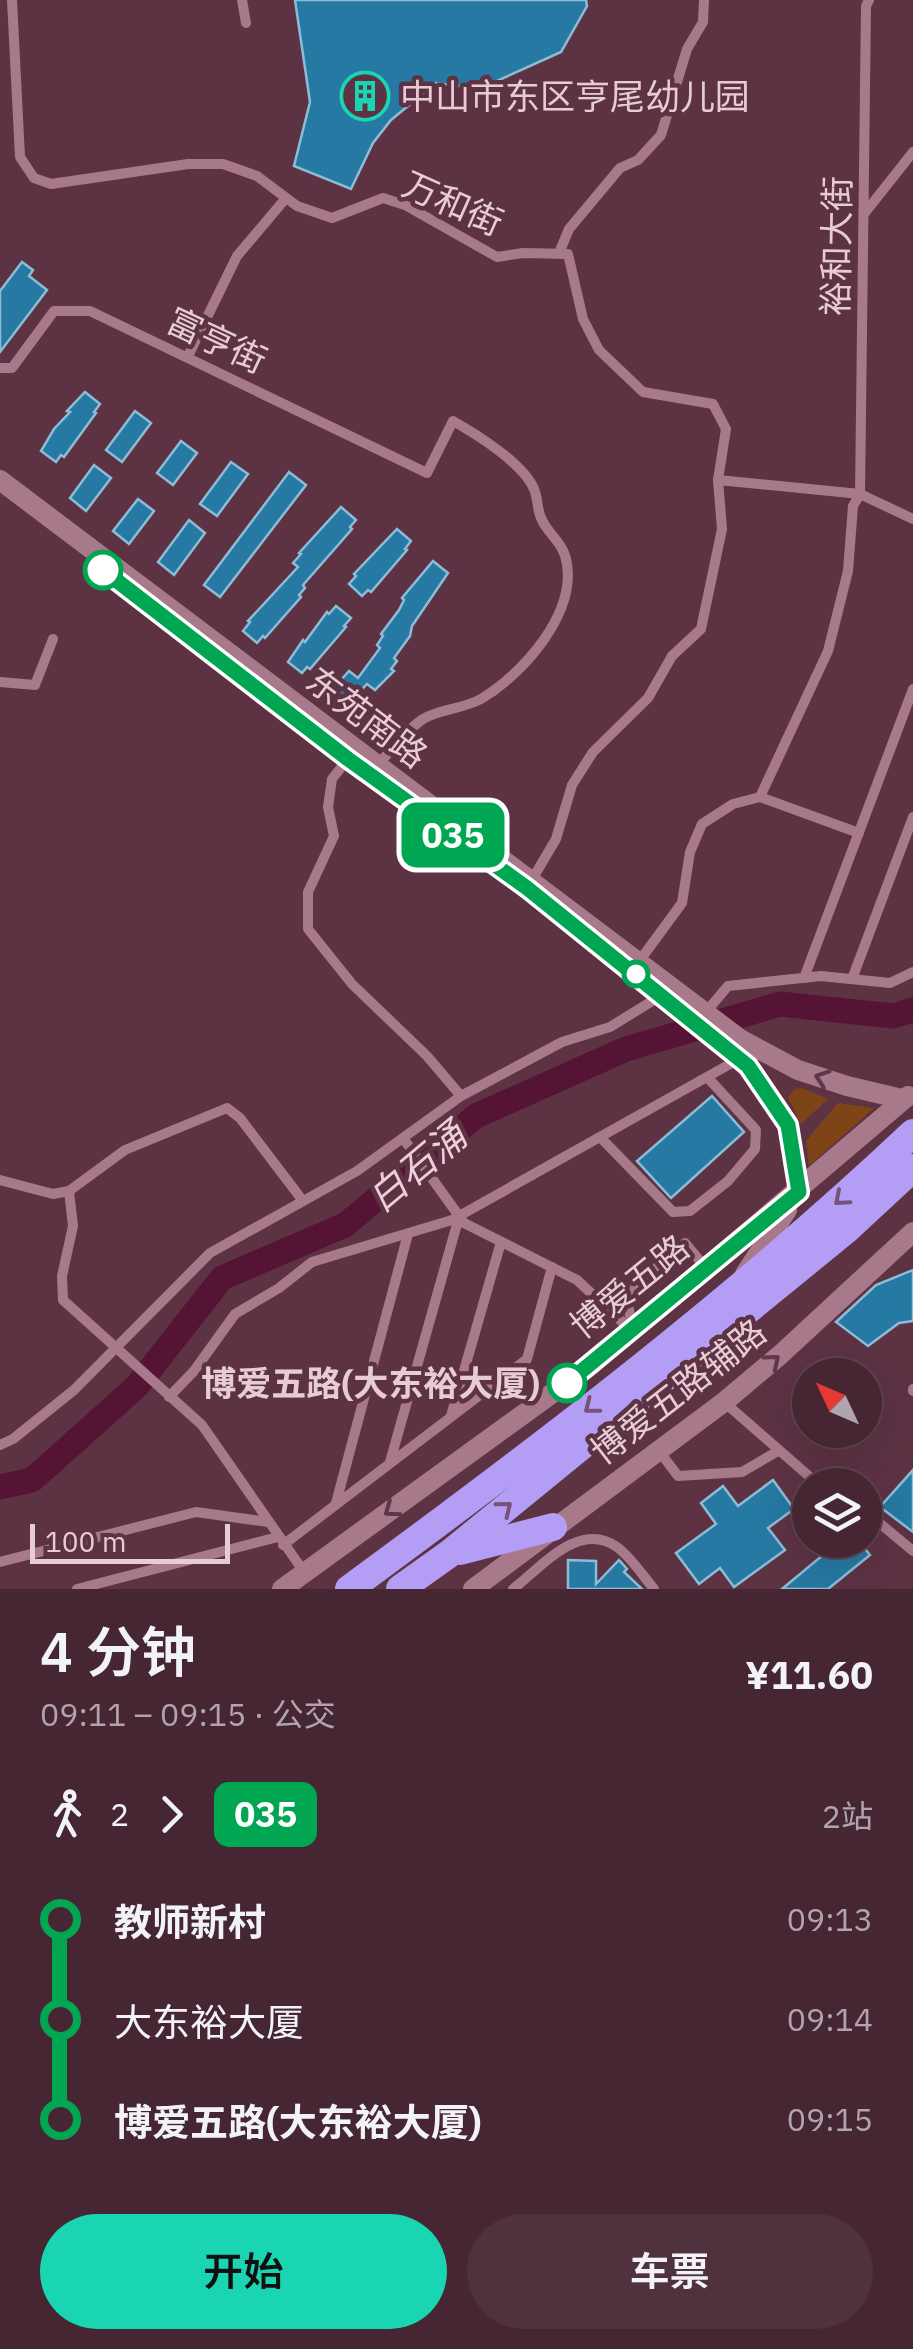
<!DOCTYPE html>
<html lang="zh">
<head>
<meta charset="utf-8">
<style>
	:root { --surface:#462633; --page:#50323f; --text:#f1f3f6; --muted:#b0a5ac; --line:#5e434e; --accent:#1ad5b2 }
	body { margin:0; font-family:"IBM Plex Sans","Noto Sans SC",sans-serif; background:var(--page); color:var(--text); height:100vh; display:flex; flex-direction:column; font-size:38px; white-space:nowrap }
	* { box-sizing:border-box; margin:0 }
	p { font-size:32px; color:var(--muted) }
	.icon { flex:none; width:55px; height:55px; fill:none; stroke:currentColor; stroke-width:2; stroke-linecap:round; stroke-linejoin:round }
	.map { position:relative; height:1589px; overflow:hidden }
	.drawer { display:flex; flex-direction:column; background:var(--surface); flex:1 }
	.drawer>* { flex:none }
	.badge { padding:0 20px; border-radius:15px; font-size:35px; line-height:65px }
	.needle { width:65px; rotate:314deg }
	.controls { position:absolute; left:792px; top:1358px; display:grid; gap:20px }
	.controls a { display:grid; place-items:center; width:90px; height:90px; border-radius:50%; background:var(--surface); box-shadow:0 10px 40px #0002,0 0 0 2px var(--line); font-size:50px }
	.scale { position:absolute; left:30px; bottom:25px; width:200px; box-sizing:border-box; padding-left:10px; border:5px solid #e7ccd5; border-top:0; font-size:28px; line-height:35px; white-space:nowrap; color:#e7ccd5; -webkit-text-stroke:8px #5d3344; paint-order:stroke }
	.map>.badge { position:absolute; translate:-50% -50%; box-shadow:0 0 0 5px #fff }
	.legs { display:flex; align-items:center; gap:15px; height:110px; padding:0 40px; font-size:32px }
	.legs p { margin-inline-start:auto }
	.summary { display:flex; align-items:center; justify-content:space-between; height:170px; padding:0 40px }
	h1 { font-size:55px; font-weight:600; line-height:75px }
	.cta { display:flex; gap:20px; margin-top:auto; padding:20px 40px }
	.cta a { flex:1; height:115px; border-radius:60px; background:var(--accent); color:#111; font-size:40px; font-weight:600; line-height:115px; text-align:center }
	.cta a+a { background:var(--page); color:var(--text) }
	ul { padding:0 40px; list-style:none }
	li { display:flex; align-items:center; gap:35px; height:100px; font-size:38px }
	li i { display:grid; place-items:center; width:15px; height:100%; margin:0 12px; background:currentColor }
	li i::after { content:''; width:25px; height:25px; margin:-12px; border:8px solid; border-radius:50%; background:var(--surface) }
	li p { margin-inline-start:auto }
	li:first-child i { background:linear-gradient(#0000 50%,currentColor 0) }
	li:last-child i { background:linear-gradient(currentColor 50%,#0000 0) }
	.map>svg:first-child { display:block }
	.green { fill:#7d4418 }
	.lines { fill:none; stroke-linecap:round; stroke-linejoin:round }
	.river { stroke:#551434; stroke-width:25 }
	.building { fill:#2679a2; stroke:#8dbcd7; stroke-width:2.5 }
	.street { stroke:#a8798b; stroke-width:10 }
	.secondary { stroke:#a8798b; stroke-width:20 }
	.highway { stroke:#b49ef5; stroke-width:28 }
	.oneway { stroke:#613648 }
	.oneway2 { stroke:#775379 }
	.line-1-casing { stroke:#fff; stroke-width:22 }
	.line-1 { stroke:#00a651; stroke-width:15 }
	.stop-1-dot { fill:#fff; stroke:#00a651; stroke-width:5 }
	.labels { text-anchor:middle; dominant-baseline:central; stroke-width:9; stroke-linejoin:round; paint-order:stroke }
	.poi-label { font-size:35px; fill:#e7ccd5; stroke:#5d3344; text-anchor:start }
	.street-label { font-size:35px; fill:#e7ccd5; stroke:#5d3344 }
	.stop-label { font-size:35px; font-weight:bold; fill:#e7ccd5; stroke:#5d3344; text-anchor:end }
	.water-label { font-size:38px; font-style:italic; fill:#efceda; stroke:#5d3344 }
</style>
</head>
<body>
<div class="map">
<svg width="913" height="1589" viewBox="0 0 913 1589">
	<rect width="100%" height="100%" fill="#5d3344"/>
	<g class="green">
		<polygon points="802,1088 828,1099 801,1124 788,1097 795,1089"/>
		<polygon points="838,1103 874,1108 809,1166 806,1141"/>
	</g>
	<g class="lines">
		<polyline class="river" points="0,1487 32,1480 137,1386 222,1278 345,1225 476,1116 626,1049 780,1004 893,1016 913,1010"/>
	</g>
	<g class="building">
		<polygon points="295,0 586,0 587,6 561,52 479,89 436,83 391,120 373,143 351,189 294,166 310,102"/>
		<polygon points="22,262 33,270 29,276 47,290 0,352 0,291"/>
		<polygon points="85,392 100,404 94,412 96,413 64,457 61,455 56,462 41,451 54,429 70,412 67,411"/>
		<polygon points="135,411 151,423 122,462 106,450"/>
		<polygon points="181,441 197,453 173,485 157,473"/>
		<polygon points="231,462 248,474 217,516 200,504"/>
		<polygon points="94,465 111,478 86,511 70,498"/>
		<polygon points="289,472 306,485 220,597 204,585"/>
		<polygon points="138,499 154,511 129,544 113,531"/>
		<polygon points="341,507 356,520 350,527 352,529 303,585 305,588 299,595 301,597 265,638 263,636 257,643 243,631 250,622 248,621 298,567 293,563 301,554 299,553"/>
		<polygon points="189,520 205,533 174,575 158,562"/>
		<polygon points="397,529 411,541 405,549 407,550 371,592 368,590 362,596 349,584 356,576 354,574"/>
		<polygon points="433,561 448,573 412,626 410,636 394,658 397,661 391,669 394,671 375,690 367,684 341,712 327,700 334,691 332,690 349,671 358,678 380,648 377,645 383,636 381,634 399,610 404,600 402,598"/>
		<polygon points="336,606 351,618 344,626 346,627 310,669 307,667 302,673 288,662 303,640 305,642 327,612 329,614"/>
		<polygon points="712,1096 744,1132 671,1198 637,1161"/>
		<polygon points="913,1270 913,1321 899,1323 868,1346 836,1322 876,1285"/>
		<polygon points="913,1470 913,1532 880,1507"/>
		<polygon points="773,1480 794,1509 768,1528 785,1550 734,1587 720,1568 699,1584 676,1553 716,1524 701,1503 723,1486 738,1506"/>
		<polygon points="841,1540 858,1540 870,1555 828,1589 782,1589"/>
		<polygon points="568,1560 596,1561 596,1584 619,1560 627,1569 624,1572 642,1589 568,1589"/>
	</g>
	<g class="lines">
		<g class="street">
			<polyline points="12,0 20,157 34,178 51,184 188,164 223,164 257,176 297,206 332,218 383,198 405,205 497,257 523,253 568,254 583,319 599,350 643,392 713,404 726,429 718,480 722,529 701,629 672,656 648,698 593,752 572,785 556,839 530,883"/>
			<polyline points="242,0 246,23"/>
			<polyline points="864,214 913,152"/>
			<polyline points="559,253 569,229 620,168 638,160 661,135 687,49 703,22 704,0"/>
			<polyline points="188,356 237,256 286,198"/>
			<path d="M0,368H12L54,311H90L427,473L453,421C476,434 523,463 534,489C538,498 537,509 541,518C548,535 564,542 567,564C575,615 523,674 481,699C463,709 440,709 423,719C404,732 385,757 370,775"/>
			<polyline points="718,480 860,494 913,519"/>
			<polyline points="0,682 35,685 53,639"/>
			<polyline points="348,759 332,779 328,807 334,836 308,892 308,929 352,984 427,1056 461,1096"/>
			<polyline points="760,797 828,651 848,571 853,506 860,494 866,6 869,0"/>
			<polyline points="632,971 682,903 690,852 702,824 733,804 760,797 859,833"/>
			<polyline points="804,978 913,689"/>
			<polyline points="852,979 913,817"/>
			<polyline points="705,1013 728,986 821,976 890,983 913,972"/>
			<polyline points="403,1138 464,1223 577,1280 632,1331"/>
			<polyline points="601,1138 673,1212 690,1211 728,1181 755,1149 756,1130 708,1078"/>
			<polyline points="0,1180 53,1194 69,1191 125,1150 227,1108 240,1118 303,1201"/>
			<polyline points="69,1191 73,1226 62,1276 63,1300 202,1425 304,1572"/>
			<polyline points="633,1331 626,1294 685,1243 705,1267"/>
			<polyline points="913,1389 913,1391"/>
			<polyline points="169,1397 194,1371 235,1314 279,1288 312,1262 452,1220 739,1059"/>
			<polyline points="724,1402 818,1484 825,1485"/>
			<polyline points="451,1416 501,1242"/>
			<polyline points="0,1445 13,1439 74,1390 210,1253 357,1171 461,1096 562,1042 610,1027 662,995"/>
			<polyline points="659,1451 678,1476 742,1472 778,1451"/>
			<polyline points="390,1462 459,1217"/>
			<polyline points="336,1503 408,1234"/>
			<polyline points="865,1511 913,1551"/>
			<polyline points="283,1545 527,1359 552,1267"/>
			<polyline points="0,1562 196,1512 268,1522"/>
			<polyline points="77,1589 278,1537"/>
			<path d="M513,1589C541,1568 578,1520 617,1547C631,1557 643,1576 654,1589"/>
		</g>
		<g class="secondary">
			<polyline points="0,480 740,1039 798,1070 847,1086 902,1099"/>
			<polyline points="689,1017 749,1066 789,1125 799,1192"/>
			<polyline points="745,1274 787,1210"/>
			<polyline points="282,1589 590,1366 908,1096"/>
			<polyline points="473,1589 724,1402 780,1355 913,1232"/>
		</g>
		<g class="highway">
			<polyline points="460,1551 553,1527"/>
			<path d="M349,1589C544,1446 737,1299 913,1133"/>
			<polyline points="400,1589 449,1554 846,1230 913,1168"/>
		</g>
	</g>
	<defs><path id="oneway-chevron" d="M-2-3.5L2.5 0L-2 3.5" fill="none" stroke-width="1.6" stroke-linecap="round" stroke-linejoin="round" transform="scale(2.5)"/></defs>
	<g class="oneway">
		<use href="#oneway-chevron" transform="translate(822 1078) rotate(-161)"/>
		<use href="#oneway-chevron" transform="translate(773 1361) rotate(-40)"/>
		<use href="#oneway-chevron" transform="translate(391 1510) rotate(144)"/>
	</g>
	<g class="oneway2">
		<use href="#oneway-chevron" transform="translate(841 1199) rotate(139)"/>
		<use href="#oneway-chevron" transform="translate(591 1407) rotate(142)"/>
		<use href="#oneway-chevron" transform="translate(505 1508) rotate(-39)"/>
	</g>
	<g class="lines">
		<g class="line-1-casing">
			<polyline id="line-1" points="103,570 348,759 527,888 748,1066 788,1125 799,1192 567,1383"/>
		</g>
		<use href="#line-1" class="line-1"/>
	</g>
	<defs>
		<g id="building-ring" transform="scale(2.5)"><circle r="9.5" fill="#5d3344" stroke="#1ad5b2" stroke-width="1.5"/><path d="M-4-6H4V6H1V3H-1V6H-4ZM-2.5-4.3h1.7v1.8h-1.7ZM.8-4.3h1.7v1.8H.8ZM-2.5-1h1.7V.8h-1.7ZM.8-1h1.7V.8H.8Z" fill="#1ad5b2"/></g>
	</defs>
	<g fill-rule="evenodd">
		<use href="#building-ring" x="365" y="96"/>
	</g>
	<g class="stop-1-dot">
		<circle cx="103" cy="570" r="18"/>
		<circle cx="636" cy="974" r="12"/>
		<circle cx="567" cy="1383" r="18"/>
	</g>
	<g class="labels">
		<g class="poi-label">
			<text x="400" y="96">中山市东区亨尾幼儿园</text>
		</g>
		<g class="street-label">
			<text transform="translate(453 203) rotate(24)">万和街</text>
			<text transform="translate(836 246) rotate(-89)">裕和大街</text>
			<text transform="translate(217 340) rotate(25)">富亨街</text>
			<text transform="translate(367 717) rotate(37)">东苑南路</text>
			<text transform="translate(629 1286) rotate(-39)">博爱五路</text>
			<text transform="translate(678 1391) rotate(-38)">博爱五路辅路</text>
		</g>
		<g class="stop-label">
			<text x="540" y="1383">博爱五路(大东裕大厦)</text>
		</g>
		<g class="water-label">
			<text transform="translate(416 1166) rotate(-40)">白石涌</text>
		</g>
	</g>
</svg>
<div class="controls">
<a><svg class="needle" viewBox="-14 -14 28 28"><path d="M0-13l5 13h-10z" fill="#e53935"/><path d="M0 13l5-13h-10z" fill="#b0a5ac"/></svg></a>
<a><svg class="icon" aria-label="layers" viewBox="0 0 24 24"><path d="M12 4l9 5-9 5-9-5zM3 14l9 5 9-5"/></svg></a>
</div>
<div class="scale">100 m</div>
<b class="badge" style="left:453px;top:835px;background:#00a651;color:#fff">035</b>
</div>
<section class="drawer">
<div class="summary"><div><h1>4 分钟</h1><p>09:11 – 09:15 · 公交</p></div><b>¥11.60</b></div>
<div class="legs"><svg class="icon" aria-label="walk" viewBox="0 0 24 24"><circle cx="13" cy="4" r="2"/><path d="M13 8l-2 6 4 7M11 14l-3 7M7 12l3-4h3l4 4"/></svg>2<svg class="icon" aria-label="forward" viewBox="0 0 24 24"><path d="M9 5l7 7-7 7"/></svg><b class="badge" style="background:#00a651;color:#fff">035</b><p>2站</p></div>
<ul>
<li><i style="color:#00a651"></i><b>教师新村</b><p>09:13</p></li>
<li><i style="color:#00a651"></i><span>大东裕大厦</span><p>09:14</p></li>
<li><i style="color:#00a651"></i><b>博爱五路(大东裕大厦)</b><p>09:15</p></li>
</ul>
<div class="cta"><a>开始</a><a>车票</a></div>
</section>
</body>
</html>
